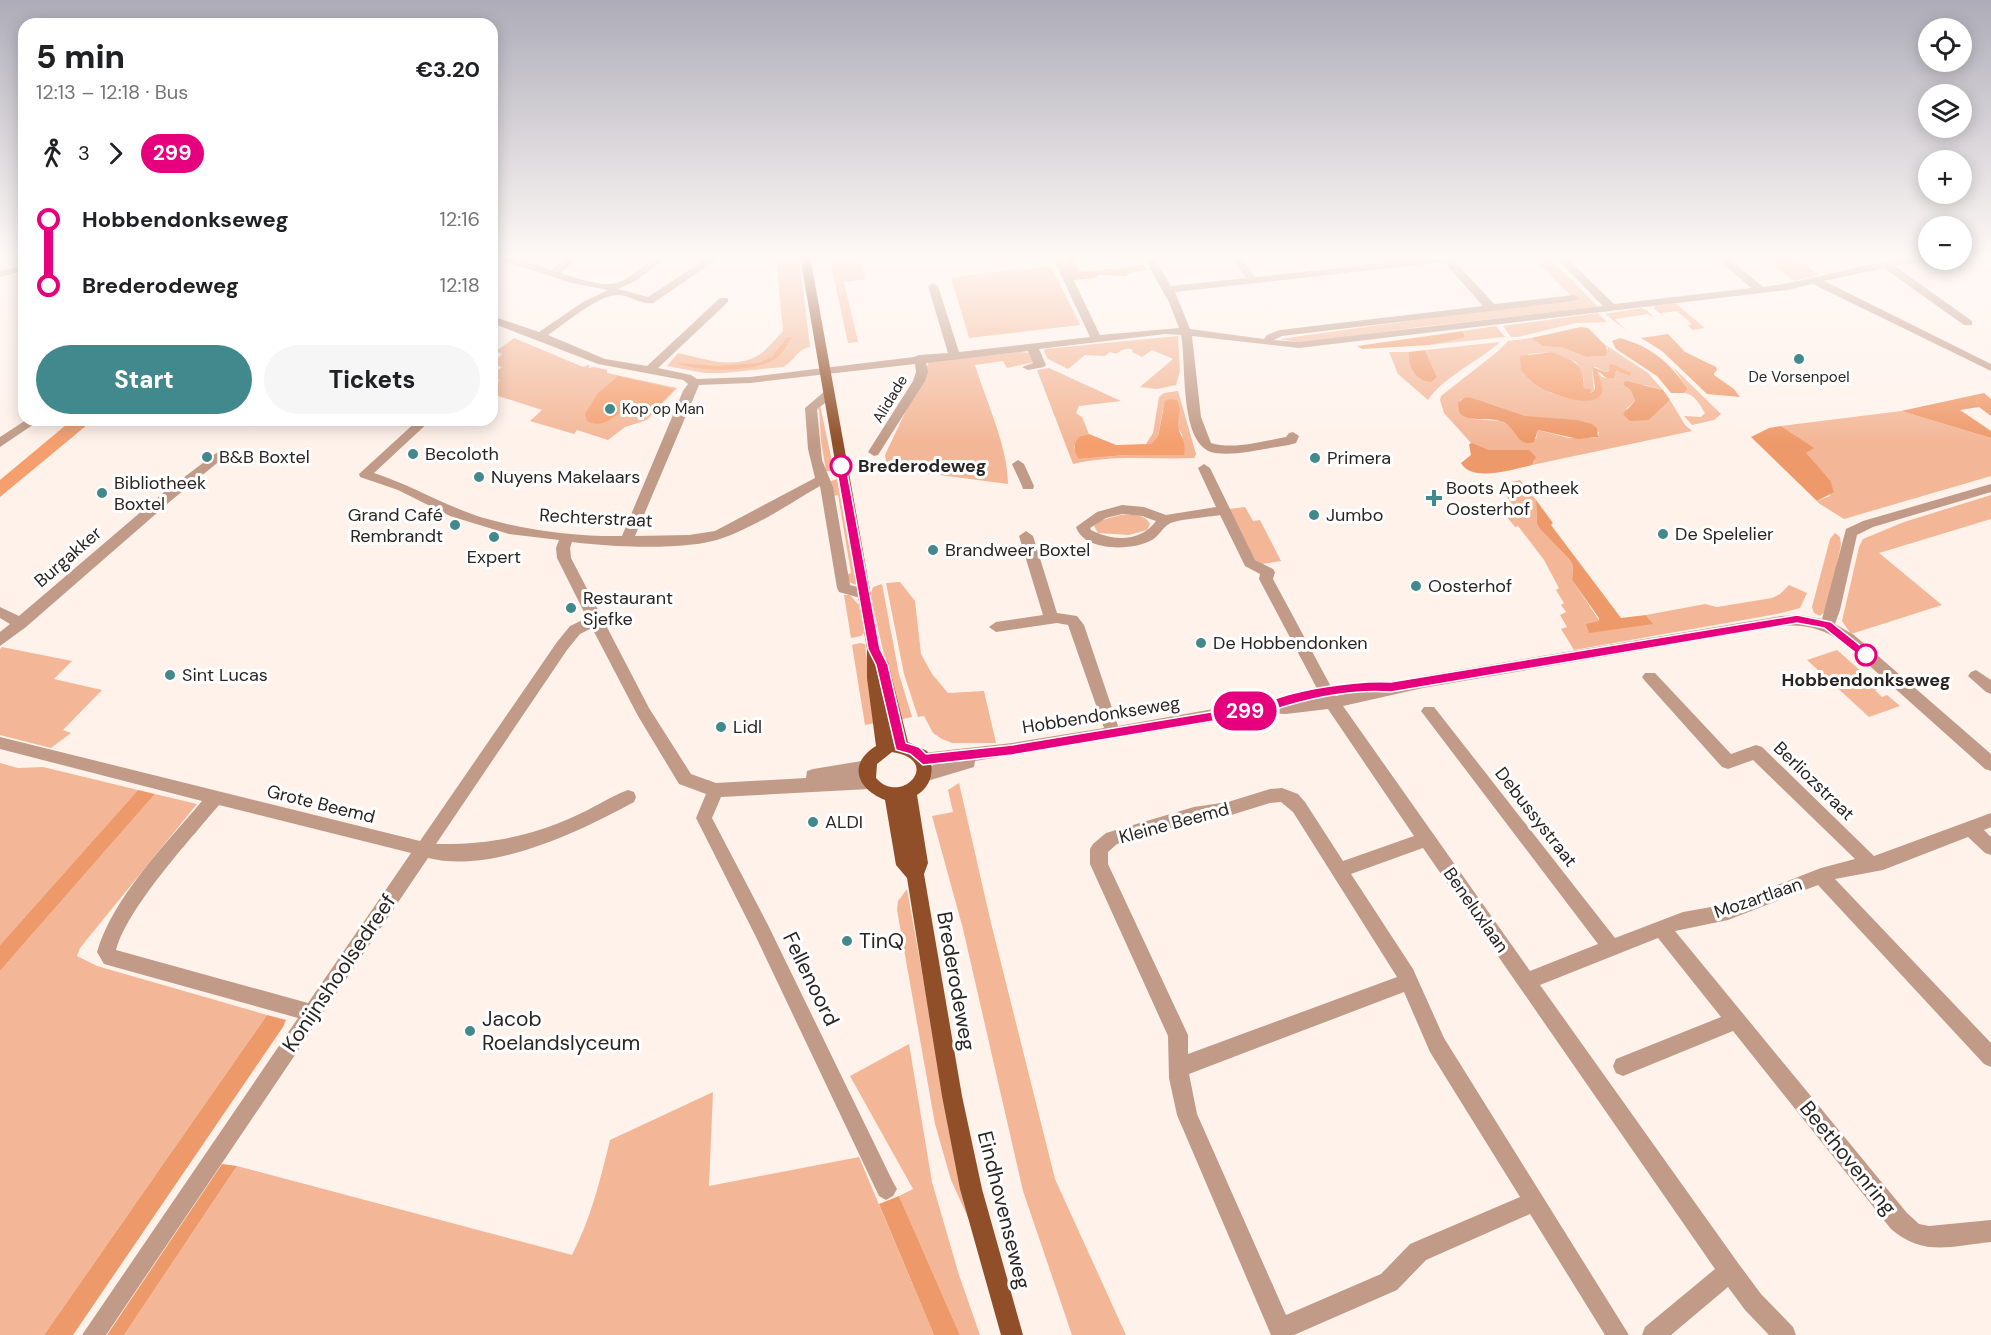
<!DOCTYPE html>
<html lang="en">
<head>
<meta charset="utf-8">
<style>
	:root { --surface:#fff; --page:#f6f6f6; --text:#202124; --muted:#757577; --accent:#41898c }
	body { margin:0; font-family:"DM Sans",sans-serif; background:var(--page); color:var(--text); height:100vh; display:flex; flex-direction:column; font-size:22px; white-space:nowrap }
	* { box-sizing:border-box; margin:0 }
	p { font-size:20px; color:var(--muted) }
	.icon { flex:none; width:33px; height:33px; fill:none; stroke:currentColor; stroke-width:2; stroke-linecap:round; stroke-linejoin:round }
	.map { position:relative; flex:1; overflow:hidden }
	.panel { position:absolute; left:18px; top:18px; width:480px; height:408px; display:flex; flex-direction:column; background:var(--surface); border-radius:18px; box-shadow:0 3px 15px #0003 }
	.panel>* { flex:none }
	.badge { padding:0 12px; border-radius:20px; font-size:21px; line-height:39px }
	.tools { position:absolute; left:1918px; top:18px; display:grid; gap:12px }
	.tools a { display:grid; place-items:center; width:54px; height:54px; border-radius:50%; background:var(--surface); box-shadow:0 3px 15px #0003; font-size:30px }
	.map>.badge { position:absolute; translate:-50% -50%; box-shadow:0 0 0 3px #fff }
	.legs { display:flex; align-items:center; gap:9px; height:66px; padding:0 18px; font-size:20px }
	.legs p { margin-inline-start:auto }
	.headline { display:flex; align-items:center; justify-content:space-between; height:102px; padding:0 18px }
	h1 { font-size:33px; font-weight:800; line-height:45px }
	.primary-button { display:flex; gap:12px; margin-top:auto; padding:12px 18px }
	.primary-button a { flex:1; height:69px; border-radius:36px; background:var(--accent); color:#fff; font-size:24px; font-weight:800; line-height:69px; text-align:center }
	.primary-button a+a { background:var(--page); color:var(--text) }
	ul { padding:0 18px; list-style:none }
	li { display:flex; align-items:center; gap:21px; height:66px; font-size:22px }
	li i { display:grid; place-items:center; width:9px; height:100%; margin:0 8px; background:currentColor }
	li i::after { content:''; width:15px; height:15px; margin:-8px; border:4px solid; border-radius:50%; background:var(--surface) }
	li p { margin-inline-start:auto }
	li:first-child i { background:linear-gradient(#0000 50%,currentColor 0) }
	li:last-child i { background:linear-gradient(currentColor 50%,#0000 0) }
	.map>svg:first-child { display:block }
	.green { fill:#f3b797; fill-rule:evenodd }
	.forest { fill:#ee9969 }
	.water { fill:#f59f6f }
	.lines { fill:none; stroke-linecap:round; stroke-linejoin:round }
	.minor { fill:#c19b87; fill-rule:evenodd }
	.major { fill:#904f28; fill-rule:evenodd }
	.line-1 { fill:#e6007e; stroke:#fff; stroke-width:1.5 }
	.poi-dot { fill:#41898c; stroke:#fff; stroke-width:2 }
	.stop-1-dot { fill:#fff; stroke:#e6007e; stroke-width:3 }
	.labels { text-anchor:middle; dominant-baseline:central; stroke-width:6; stroke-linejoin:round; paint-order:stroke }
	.far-poi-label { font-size:15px; fill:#2a2523; stroke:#fff }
	.far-street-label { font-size:15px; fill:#2a2523; stroke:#fff }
	.poi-label { font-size:18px; fill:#2a2523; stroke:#fff; text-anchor:start }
	.stop-label { font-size:18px; font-weight:bold; fill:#2a2523; stroke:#fff; text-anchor:start }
	.street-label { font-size:18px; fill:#2a2523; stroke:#fff }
	.near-poi-label { font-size:21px; fill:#2a2523; stroke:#fff; text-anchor:start }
	.near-street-label { font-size:21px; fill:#2a2523; stroke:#fff }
</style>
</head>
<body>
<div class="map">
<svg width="1991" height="1335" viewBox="0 0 1991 1335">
	<rect width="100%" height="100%" fill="#fff2eb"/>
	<g class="green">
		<path d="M776,256H799L810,347C797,349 795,361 783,367L723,373H705L667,366L678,353C702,358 737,372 763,352C770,346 776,338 783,331Z"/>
		<polygon points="829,256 839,256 840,262 861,260 866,279 844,282 858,342 848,343"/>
		<polygon points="1531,256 1548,256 1598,307 1420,327 1303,343 1280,339 1573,298"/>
		<polygon points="1761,256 1795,256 1819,275 1794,281"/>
		<polygon points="1051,266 1080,325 969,338 951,277"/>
		<polygon points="1675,303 1705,328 1692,330 1688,325 1692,324 1677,311 1661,313 1665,317 1654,309 1654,306"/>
		<polygon points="1641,308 1647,310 1654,318 1648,314 1615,319 1627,331 1605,314"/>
		<polygon points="1598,313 1607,322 1576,323 1518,337 1511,337 1503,326"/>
		<polygon points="1496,326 1505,337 1429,345 1461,339 1465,337 1463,331"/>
		<path d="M1178,336L1180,371L1176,385L1157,389L1140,387L1173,359L1152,350L1142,357L1132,352L1133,350C1126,347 1122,350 1116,354L1110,352L1105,356L1085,355L1068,369L1048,359L1044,351L1045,349Z"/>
		<polygon points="514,338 583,367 588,365 590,366 588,368 594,367 607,370 607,373 677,388 647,420 625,427 608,440 577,430 574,434 530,421 542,410 492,394 492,387 500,380 492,378 492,375 502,367 492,364 502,354 496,351"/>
		<path d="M1531,338L1543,346L1564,348L1586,357L1604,356L1608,348L1604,344L1648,373L1663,390L1645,385L1626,387L1631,391L1635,401L1626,409L1649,420L1670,400L1685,425L1692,431L1532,465L1535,460L1521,450H1489L1471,443L1444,413L1440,400L1441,396L1497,352L1508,341ZM1552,352L1576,362L1584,379V388L1588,389L1589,393L1594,391L1592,368L1596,367L1606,372L1616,366L1628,376L1617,371L1611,379L1602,377L1597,372L1602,386L1598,398C1577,401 1569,399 1549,392L1528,354ZM1470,397L1526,416L1599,432L1598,436L1595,438H1569L1538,430L1536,439L1500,421L1472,419L1460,400Z"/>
		<path d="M1500,342C1478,362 1444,376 1428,400L1398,374L1389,352H1409V359L1437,377L1425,350Z"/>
		<path d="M1020,352L1031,353L1034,362L1007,368L1003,361L975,365C986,401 1008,447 1008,484L909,471L887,465L885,455L929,362Z"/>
		<path d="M1673,367L1721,414L1714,420L1692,425L1684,416L1701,417L1705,413C1700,405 1695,394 1684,393L1688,389Z"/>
		<path d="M1049,368L1121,401L1079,406L1076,413L1082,417L1089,434L1080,436L1074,447L1079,459L1126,455H1184L1182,434L1163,409L1158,436L1151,444H1146L1153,433L1159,397L1164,393L1178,391L1196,454L1194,458C1153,460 1113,454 1073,464L1037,370Z"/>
		<polygon points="820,405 834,471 826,471 821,441 819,410 817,410"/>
		<polygon points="1901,411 1991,438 1991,476 1844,519 1820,504 1817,501 1830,496 1830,480 1805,453 1813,448 1781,426"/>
		<polygon points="837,479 856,585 849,582 845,575 851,573 838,495 832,496 832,484 828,482"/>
		<polygon points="1520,480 1536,500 1537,524 1540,529 1570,560 1573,566 1572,580 1599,620 1652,623 1646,615 1705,604 1717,607 1772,598 1780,594 1789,585 1807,593 1800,608 1777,614 1574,650 1561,629 1567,627 1560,615 1566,612 1561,605 1564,603 1556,590 1559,588 1544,560 1518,526 1515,527 1507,517 1518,513 1499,485"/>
		<polygon points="1991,495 1991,519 1879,553 1942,605 1851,634 1842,621 1859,547 1863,539 1904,522"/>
		<polygon points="1245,507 1253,521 1260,520 1281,561 1262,564 1252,558 1229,509"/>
		<path d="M1120,515C1131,515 1144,513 1150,524L1147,530L1129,535L1098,533L1094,526L1099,521Z"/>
		<polygon points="1835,533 1840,537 1841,545 1827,610 1820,616 1814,613 1812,607 1830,539"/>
		<polygon points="900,582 915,601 921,654 932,674 948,693 984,691 996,743 952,743 942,739 933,733 924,716 918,717 904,674 886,583"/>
		<path d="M882,584L899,674L912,717L898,720C891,677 878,636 871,593L873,587Z"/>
		<polygon points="844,595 850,595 859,605 864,633 861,636 851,638"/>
		<polygon points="860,643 865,644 876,723 865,725 852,645"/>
		<polygon points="2,647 72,661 54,679 102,690 63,730 71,733 51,748 0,735 0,649"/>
		<polygon points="1837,650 1880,688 1875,690 1882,697 1887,695 1900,706 1869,717 1807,660"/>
		<polygon points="0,763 18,768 43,767 138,790 0,945"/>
		<polygon points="959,783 991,923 1055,1179 1126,1335 1072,1335 1023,1191 963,929 932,816 953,812 948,790"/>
		<polygon points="155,794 197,804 80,948 77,956 97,966 267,1015 44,1335 0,1335 0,971"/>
		<polygon points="907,889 955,1155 971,1224 951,1180 935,1124 897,910 898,901"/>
		<polygon points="909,1044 932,1182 959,1275 980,1335 960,1335 899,1196 913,1189 850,1076"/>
		<path d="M713,1092L709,1186L859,1157L934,1335H124L237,1166L572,1255C591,1218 600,1181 610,1140Z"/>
	</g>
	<g class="forest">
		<polygon points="1062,256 1071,256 1080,272 1144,265 1147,270 1128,273 1127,276 1099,275 1094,278 1073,280"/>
		<polygon points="1581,327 1588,328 1606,346 1607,352 1605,356 1586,357 1564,348 1543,346 1531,338"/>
		<polygon points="1463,331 1465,337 1460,339 1429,345 1362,349 1357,346"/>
		<polygon points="1668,334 1685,352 1716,367 1717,370 1714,373 1714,375 1734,389 1740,397 1707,394 1662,351 1641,338"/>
		<path d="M1620,338C1652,347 1670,363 1688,389L1684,393H1671L1657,376L1616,349L1612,341Z"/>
		<path d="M1425,350L1437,377L1431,382C1415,381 1408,366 1409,352Z"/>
		<polygon points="1626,381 1663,390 1670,400 1649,420 1630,421 1623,414 1635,401 1631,391 1623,384"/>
		<polygon points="1984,393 1991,399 1991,416 1979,407 1960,410 1991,431 1991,438 1901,411"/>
		<path d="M1470,397L1526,416L1577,420L1592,424L1597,428L1598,437L1578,439L1538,430L1534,442C1518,448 1516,429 1505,423C1492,416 1476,422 1463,416L1459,412L1458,403L1464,398Z"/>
		<polygon points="1781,426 1814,448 1806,453 1830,480 1834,492 1817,501 1751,437 1769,428"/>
		<path d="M1472,443L1489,450H1529L1536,457L1532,465C1514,469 1472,483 1461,463L1471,455L1469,444Z"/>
		<polygon points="1536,500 1553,523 1551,525 1621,618 1646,615 1653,624 1589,633 1586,624 1599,621 1599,618 1572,580 1573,566 1570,560 1540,529 1537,524"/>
		<polygon points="138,790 155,794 0,971 0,945"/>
		<polygon points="267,1015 286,1020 283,1027 73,1335 44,1335"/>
		<polygon points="222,1164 237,1166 124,1335 107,1335"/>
		<polygon points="899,1196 960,1335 934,1335 879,1204"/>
	</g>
	<g class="water">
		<path d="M787,337H792C787,345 782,355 775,359C753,373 700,372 677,363L718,366L758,363L772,357Z"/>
		<path d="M1552,352C1574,361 1583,362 1584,388L1591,389L1590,393L1594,391L1595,388L1592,367L1606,372L1609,371V365L1612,364L1631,373L1629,376L1616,371L1614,378C1605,381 1603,373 1598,372C1599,378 1603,384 1602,391C1599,412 1550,394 1538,386C1532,382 1526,376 1521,370L1520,356Z"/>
		<path d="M618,376L675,389L658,406C649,406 638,404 630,408C614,414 605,430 587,421L585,414L598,393Z"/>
		<path d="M1170,399L1177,400C1182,409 1178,416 1178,425C1178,434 1187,439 1184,455H1126L1079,459C1073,451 1073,443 1080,436L1089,434L1116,445L1151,444L1158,436L1165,401Z"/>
		<polygon points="72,420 93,420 0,497 0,480"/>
	</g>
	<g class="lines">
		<g class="minor">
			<path d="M500,256H509L551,270L569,256H581L560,273C575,277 594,285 611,284C633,282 646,256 669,256L635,281L618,289L648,297L710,256H722L653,303C640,305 629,294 617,295C596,296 565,324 548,335L605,359L647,366L720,298H728V302L658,368L691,375L697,379L750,377L914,357L919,355L948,353L928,286L933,283L938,286L959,352L1090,337L1052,256H1062L1100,335L1179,328L1169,302L1143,256H1153L1171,286L1246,278L1231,256H1241L1255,277L1450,256L1494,304L1574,295L1579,298L1574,301L1282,336L1274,340L1299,342L1603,306L1554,256H1565L1614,304L1751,288L1715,256H1727L1763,287C1819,280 1872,259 1929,256V260H1934L1933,261L1895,266L1972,321V325H1964L1884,268L1824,281L1991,364V371L1813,284L1787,290L1299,348L1192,336L1201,417L1211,443C1234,450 1263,441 1286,437L1289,433L1293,432L1299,436L1296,443L1289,445C1265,448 1239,456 1215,453C1178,447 1187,363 1181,335L1165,334L1039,349L1046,365L1044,367L1028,370L1022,367L1033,363L1028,351L926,363L928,372L925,381L878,455L874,456L868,452L913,381L916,372L915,364L750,383L699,385L635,536L689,535L715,531L815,478L808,449L805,408L825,391H833V397L817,409L822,460L833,487L850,585L869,590L871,594L869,598L864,599L839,592L837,588L820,486C789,504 757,526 723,538C688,551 610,547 572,542L570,548L571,558L649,708L691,774L716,783L806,778L807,771L813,769L868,760L874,762L876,767L874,772L859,775L875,777L877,782L875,787L869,789L721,797L712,818L768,925L893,1182L897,1189L893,1196L886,1200L879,1196L756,937L696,818L706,794L679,784L638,716L592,628L580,634L567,650L436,844C485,845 529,837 573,817C592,809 609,797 628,790L634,792L636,797L634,802C579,832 492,874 428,858L106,1335H82L298,1018L104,964L97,952C113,897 166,844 202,801L0,749V737L420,841L557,642L570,626L587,618L557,558L556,548L559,540L509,534L450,516L398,490L360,477L359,474L418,420H431L374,473C405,483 429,497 459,509C503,528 574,537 622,536L683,391L688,384L683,380L598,364L492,323V316L539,332L583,302L608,290L572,283L500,260ZM1444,262L1483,306L1280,330L1267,335L1264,339L1190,329L1175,292ZM219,805L411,853L308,1003L116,950C128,907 189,841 219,805Z"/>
			<polygon points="24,265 24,271 0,277 0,271"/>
			<polygon points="26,420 40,420 0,447 0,437"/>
			<polygon points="223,448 229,452 227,455 173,499 26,627 0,646 0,632 10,624 0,618 0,607 19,616 163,493"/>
			<polygon points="1018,460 1024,464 1034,486 1033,489 1023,489 1022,486 1012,464"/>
			<path d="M1204,464L1210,468L1255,560L1273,569L1275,572L1273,579L1336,696L1423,676L1781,616L1800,615L1822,619L1846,529L1863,521L1991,484V492L1873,527L1857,535L1840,610L1835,624L1854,635L1991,754V771L1985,769L1844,643C1823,629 1806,624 1781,626L1423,688L1343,706L1530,971L1598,944L1424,715L1421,711L1424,707H1434L1615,938L1683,912L1728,904L1821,868L1855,859L1753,760L1728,769L1722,767L1645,681L1642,677L1645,673H1655L1731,754L1756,745L1762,747L1874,856L1991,813V827L1984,830L1991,837V855L1985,853L1968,837L1883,870L1835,879L1991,1043V1067L1984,1064L1818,885L1728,920L1675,931L1907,1213L1919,1224L1929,1226L1991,1220V1242C1951,1246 1924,1257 1891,1229L1733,1031L1623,1076L1616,1073L1613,1066L1616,1059L1721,1017L1658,938L1540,985L1738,1263L1761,1294L1793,1327L1796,1335H1769L1745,1310L1728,1287L1671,1335H1642L1645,1327L1715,1269L1423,848L1351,874L1413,969L1444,1038L1629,1335H1605L1530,1214L1426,1260L1397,1290L1294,1335H1271L1177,1115L1169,1078L1168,1036L1090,864V849L1093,844L1106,833L1194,807L1228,802L1270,789L1282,788L1298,794L1305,802L1343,861L1414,836L1328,709L1286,714L1267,713L975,761L974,767L924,782L918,780L916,775L918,770L934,765H917L915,760L917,755L923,753L1012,743L1104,728L1068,625L1057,623L996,632L989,627L996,622L1043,615L1019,536L1026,531L1033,536L1057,613L1077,616L1084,625L1118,726L1275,698L1286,702L1322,698L1259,579L1260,574L1245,566L1220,515C1210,517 1177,519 1169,524C1163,527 1159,536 1152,540C1133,551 1084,552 1076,527L1097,512L1122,505L1144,507L1166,515L1216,507L1198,468ZM1122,514L1142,516L1156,521C1140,543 1112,541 1091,530L1090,528L1106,518ZM1281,802L1293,812L1397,977L1188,1054V1035L1108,864V852L1117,844L1194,821L1228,816L1270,803ZM1404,992L1430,1052L1520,1197L1410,1244L1381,1274L1286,1315L1197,1114L1189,1074Z"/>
			<polygon points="1976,670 1991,680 1991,694 1986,692 1968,676 1971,672"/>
		</g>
		<path class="major" d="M800,256H810L882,657L888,662L908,742L927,751C935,767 933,785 917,795L928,863L924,874L962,1096L982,1189L1023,1335H1001L960,1189L942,1096L907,878L896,865L885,800C857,789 847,764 876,746L867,678V649ZM892,752C944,760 901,807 876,778L877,764Z"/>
	</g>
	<linearGradient id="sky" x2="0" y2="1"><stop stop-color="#adacb8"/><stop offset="0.58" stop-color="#fff9f6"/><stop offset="1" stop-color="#fff9f6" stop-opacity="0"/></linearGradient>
	<rect width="1991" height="443" fill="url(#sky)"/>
	<path class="line-1" d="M841,462L846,466L880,649L888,665L906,743L919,747L926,754L1012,745L1265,703C1295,689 1359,680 1391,682L1797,615L1831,622L1872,655L1870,658H1862L1824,628L1797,623L1391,692C1351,689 1305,699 1267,712L1012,755L923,765L910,754L896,750L895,746L876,665L868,649L836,466Z"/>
	<g class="poi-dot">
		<circle cx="1799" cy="359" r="6"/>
		<circle cx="610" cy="409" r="6"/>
		<circle cx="413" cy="454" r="6"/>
		<circle cx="207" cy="457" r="6"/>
		<circle cx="1315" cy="458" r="6"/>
		<circle cx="479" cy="477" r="6"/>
		<circle cx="102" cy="493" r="6"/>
		<path d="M1431 489h6v6h6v6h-6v6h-6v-6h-6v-6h6z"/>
		<circle cx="1314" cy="515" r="6"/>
		<circle cx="455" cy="525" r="6"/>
		<circle cx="1663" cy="534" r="6"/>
		<circle cx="494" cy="537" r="6"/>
		<circle cx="933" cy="550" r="6"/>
		<circle cx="1416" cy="586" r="6"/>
		<circle cx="571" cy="608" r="6"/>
		<circle cx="1201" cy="643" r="6"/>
		<circle cx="170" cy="675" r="6"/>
		<circle cx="721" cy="727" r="6"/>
		<circle cx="813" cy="822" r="6"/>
		<circle cx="847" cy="941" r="6"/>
		<circle cx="470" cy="1031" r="6"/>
	</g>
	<g class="stop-1-dot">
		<circle cx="841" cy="466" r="10"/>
		<circle cx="1866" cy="655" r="10"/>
	</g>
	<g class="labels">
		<g class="far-poi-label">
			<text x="1799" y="377">De Vorsenpoel</text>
			<text x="622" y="409" text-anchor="start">Kop op Man</text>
		</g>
		<g class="far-street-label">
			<text transform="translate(890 399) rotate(-59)">Alidade</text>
		</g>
		<g class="poi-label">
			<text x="425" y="454">Becoloth</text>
			<text x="219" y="457">B&amp;B Boxtel</text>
			<text x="1327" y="458">Primera</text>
			<text x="491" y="477">Nuyens Makelaars</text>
			<text x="114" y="483">Bibliotheek<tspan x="114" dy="21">Boxtel</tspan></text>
			<text x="1446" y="488">Boots Apotheek<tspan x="1446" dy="21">Oosterhof</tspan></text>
			<text x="443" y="515" text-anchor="end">Grand Café<tspan x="443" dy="21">Rembrandt</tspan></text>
			<text x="1326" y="515">Jumbo</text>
			<text x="1675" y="534">De Spelelier</text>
			<text x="945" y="550">Brandweer Boxtel</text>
			<text x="494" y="557" text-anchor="middle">Expert</text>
			<text x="1428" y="586">Oosterhof</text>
			<text x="583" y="598">Restaurant<tspan x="583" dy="21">Sjefke</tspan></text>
			<text x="1213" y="643">De Hobbendonken</text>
			<text x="182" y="675">Sint Lucas</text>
			<text x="733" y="727">Lidl</text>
			<text x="825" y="822">ALDI</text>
		</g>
		<g class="stop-label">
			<text x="858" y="466">Brederodeweg</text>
			<text x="1866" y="680" text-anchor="middle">Hobbendonkseweg</text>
		</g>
		<g class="street-label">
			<text transform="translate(596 518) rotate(3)">Rechterstraat</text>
			<text transform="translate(68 557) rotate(-41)">Burgakker</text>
			<text transform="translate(1101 715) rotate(-9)">Hobbendonkseweg</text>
			<text transform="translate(1814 781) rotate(44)">Berliozstraat</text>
			<text transform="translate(321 804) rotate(14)">Grote Beemd</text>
			<text transform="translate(1536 817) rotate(52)">Debussystraat</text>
			<text transform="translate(1174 823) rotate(-15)">Kleine Beemd</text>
			<text transform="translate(1758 898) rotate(-19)">Mozartlaan</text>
			<text transform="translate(1476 910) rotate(55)">Beneluxlaan</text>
		</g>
		<g class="near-poi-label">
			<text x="859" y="941">TinQ</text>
			<text x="482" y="1019">Jacob<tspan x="482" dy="24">Roelandslyceum</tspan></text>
		</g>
		<g class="near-street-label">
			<text transform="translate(339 973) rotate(-56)">Konijnshoolsedreef</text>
			<text transform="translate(811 979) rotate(64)">Fellenoord</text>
			<text transform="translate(956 981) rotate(80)">Brederodeweg</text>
			<text transform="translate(1848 1158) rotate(51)">Beethovenring</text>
			<text transform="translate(1004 1210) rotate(76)">Eindhovenseweg</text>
		</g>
	</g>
</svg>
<div class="tools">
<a><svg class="icon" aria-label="locate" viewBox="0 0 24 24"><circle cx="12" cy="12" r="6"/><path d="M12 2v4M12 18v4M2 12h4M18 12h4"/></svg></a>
<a><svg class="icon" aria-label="layers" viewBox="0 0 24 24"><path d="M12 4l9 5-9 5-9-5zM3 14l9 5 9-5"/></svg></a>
<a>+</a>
<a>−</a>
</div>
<b class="badge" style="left:1245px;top:711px;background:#e6007e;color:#fff">299</b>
<section class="panel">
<div class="headline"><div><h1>5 min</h1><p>12:13 – 12:18 · Bus</p></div><b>€3.20</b></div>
<div class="legs"><svg class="icon" aria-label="walk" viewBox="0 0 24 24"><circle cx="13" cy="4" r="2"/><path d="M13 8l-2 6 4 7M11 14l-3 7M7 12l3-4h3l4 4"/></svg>3<svg class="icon" aria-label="forward" viewBox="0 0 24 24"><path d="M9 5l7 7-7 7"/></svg><b class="badge" style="background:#e6007e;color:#fff">299</b></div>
<ul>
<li><i style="color:#e6007e"></i><b>Hobbendonkseweg</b><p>12:16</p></li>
<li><i style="color:#e6007e"></i><b>Brederodeweg</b><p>12:18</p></li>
</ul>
<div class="primary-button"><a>Start</a><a>Tickets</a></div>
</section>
</div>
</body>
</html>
